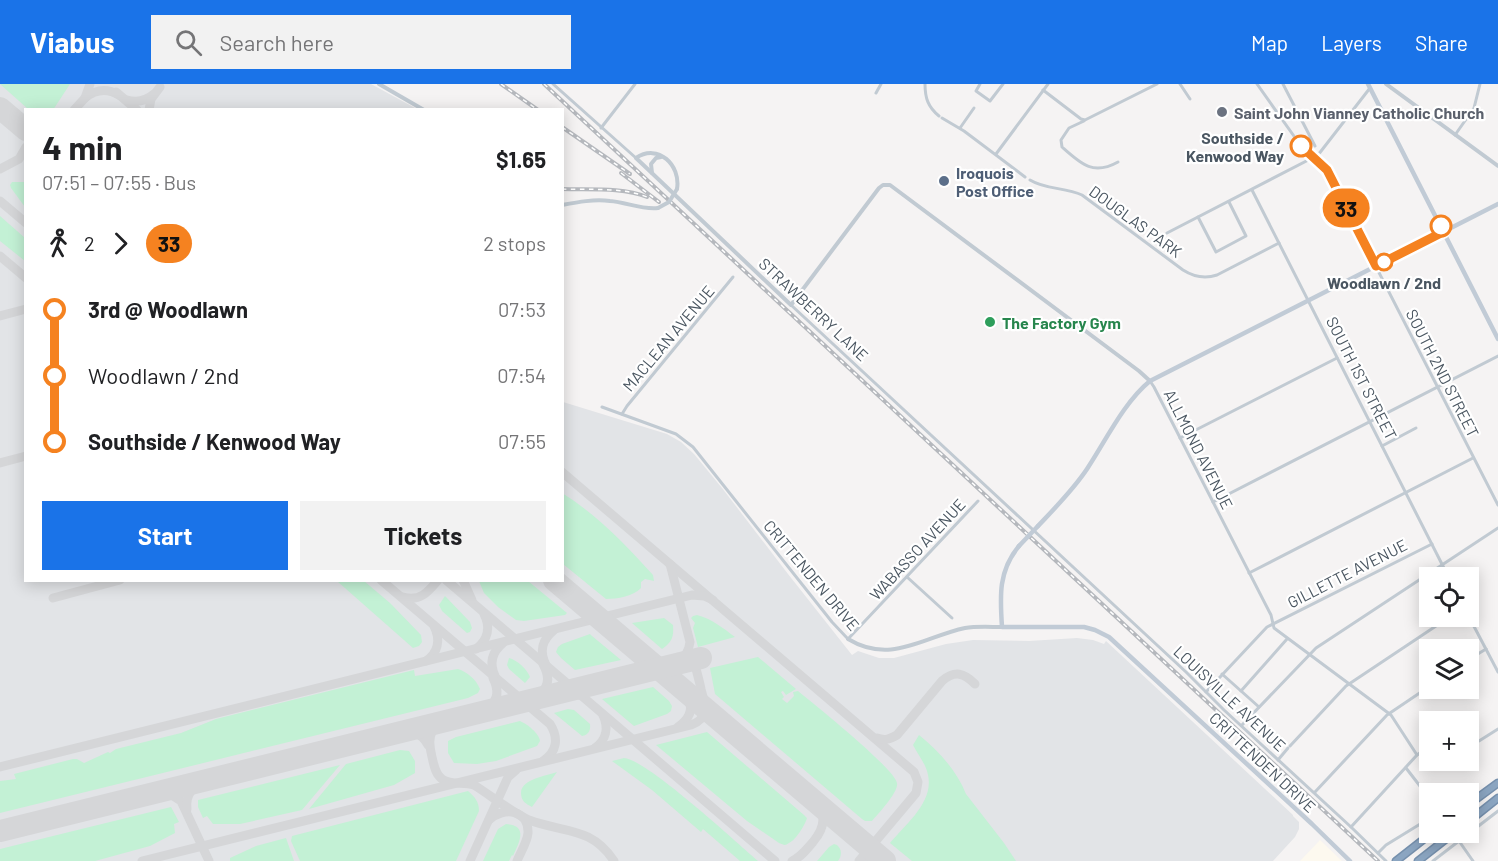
<!DOCTYPE html>
<html lang="en">
<head>
<meta charset="utf-8">
<style>
	:root { --surface:#fff; --page:#f2f2f2; --text:#202124; --muted:#757577; --accent:#1a73e8 }
	body { margin:0; font-family:Barlow,sans-serif; background:var(--page); color:var(--text); height:100vh; display:flex; flex-direction:column; font-size:22px; white-space:nowrap }
	* { box-sizing:border-box; margin:0 }
	p { font-size:20px; color:var(--muted) }
	.icon { flex:none; width:33px; height:33px; fill:none; stroke:currentColor; stroke-width:2; stroke-linecap:round; stroke-linejoin:round }
	.map { position:relative; flex:1; overflow:hidden }
	.drawer { position:absolute; left:24px; top:24px; width:540px; height:474px; display:flex; flex-direction:column; background:var(--surface); border-radius:0px; box-shadow:0 3px 15px #0003 }
	.drawer>* { flex:none }
	.badge { padding:0 12px; border-radius:20px; font-size:21px; line-height:39px }
	.controls { position:absolute; left:1419px; top:483px; display:grid; gap:12px }
	.controls a { display:grid; place-items:center; width:60px; height:60px; border-radius:0px; background:var(--surface); box-shadow:0 3px 15px #0003; font-size:30px }
	.map>.badge { position:absolute; translate:-50% -50%; box-shadow:0 0 0 3px #fff }
	.legs { display:flex; align-items:center; gap:9px; height:66px; padding:0 18px; font-size:20px }
	.legs p { margin-inline-start:auto }
	.headline { display:flex; align-items:center; justify-content:space-between; height:102px; padding:0 18px }
	h1 { font-size:33px; font-weight:700; line-height:45px }
	.button { display:flex; gap:12px; margin-top:auto; padding:12px 18px }
	.button a { flex:1; height:69px; border-radius:0px; background:var(--accent); color:#fff; font-size:24px; font-weight:700; line-height:69px; text-align:center }
	.button a+a { background:var(--page); color:var(--text) }
	ul { padding:0 18px; list-style:none }
	li { display:flex; align-items:center; gap:21px; height:66px; font-size:22px }
	li i { display:grid; place-items:center; width:9px; height:100%; margin:0 8px; background:currentColor }
	li i::after { content:''; width:15px; height:15px; margin:-8px; border:4px solid; border-radius:50%; background:var(--surface) }
	li p { margin-inline-start:auto }
	li:first-child i { background:linear-gradient(#0000 50%,currentColor 0) }
	li:last-child i { background:linear-gradient(currentColor 50%,#0000 0) }
	header { display:flex; align-items:center; gap:36px; box-sizing:border-box; height:84px; padding:0 30px; background:var(--accent); color:#fff }
	header strong { font-size:28px }
	nav { display:flex; gap:33px; margin-inline-start:auto; font-size:21px }
	.search { width:420px; height:54px; background:var(--page); display:flex; align-items:center; gap:15px; box-sizing:border-box; padding:0 21px; border-radius:0px; color:var(--muted); font-size:22px }
	.map>svg:first-child { display:block }
	.commercial { fill:#fdf9ef }
	.airport { fill:#e2e4e7 }
	.green { fill:#c3f1d5 }
	.lines { fill:none; stroke-linecap:round; stroke-linejoin:round }
	.taxiway { stroke:#d5d6d8; stroke-width:9 }
	.runway { stroke:#d5d6d8; stroke-width:22 }
	.motorway-casing { stroke:#7690ad; stroke-width:9 }
	.minor { stroke:#c1cad2; stroke-width:3 }
	.tertiary { stroke:#c1cad2; stroke-width:4 }
	.secondary { stroke:#c1cbd6; stroke-width:4.5 }
	.motorway { stroke:#8ba5c1; stroke-width:6 }
	.rail-casing { stroke:#b5b8bd; stroke-width:4 }
	.rail { stroke:#fff; stroke-width:1.5; stroke-dasharray:4.5; stroke-linecap:butt }
	.tertiary-bridge { stroke:#c1cad2; stroke-width:4 }
	.secondary-bridge { stroke:#c1cbd6; stroke-width:4.5 }
	.line-1-casing { stroke:#fff; stroke-width:14 }
	.line-1 { stroke:#f58220; stroke-width:9 }
	.worship-dot { fill:#6b7280; stroke:#fff; stroke-width:2 }
	.stop-1-dot { fill:#fff; stroke:#f58220; stroke-width:3 }
	.service-dot { fill:#5c6f8a; stroke:#fff; stroke-width:2 }
	.leisure-dot { fill:#2e9e5b; stroke:#fff; stroke-width:2 }
	.labels { text-anchor:middle; dominant-baseline:central; stroke-width:4.5; stroke-linejoin:round; paint-order:stroke }
	.worship-label { font-size:16px; font-weight:bold; fill:#5b616d; stroke:#fff; text-anchor:start }
	.stop-label { font-size:16px; font-weight:bold; fill:#4a5661; stroke:#fff; text-anchor:end }
	.service-label { font-size:16px; font-weight:bold; fill:#4e5e75; stroke:#fff; text-anchor:start }
	.street-label { font-size:16px; fill:#4a5661; stroke:#fff }
	.leisure-label { font-size:16px; font-weight:bold; fill:#27864d; stroke:#fff; text-anchor:start }
</style>
</head>
<body>
<header>
<strong>Viabus</strong>
<div class="search"><svg class="icon" aria-label="search" viewBox="0 0 24 24"><circle cx="10" cy="10" r="6"/><path d="M15 15l6 6"/></svg>Search here</div>
<nav><a>Map</a><a>Layers</a><a>Share</a></nav>
</header>
<div class="map">
<svg width="1498" height="777" viewBox="0 0 1498 777">
	<rect width="100%" height="100%" fill="#f5f3f3"/>
	<polygon class="commercial" points="1320,756 1342,777 1300,777"/>
	<polygon class="airport" points="0,0 371,0 417,25 26,26 26,496 562,496 563,318 667,350 681,358 694,370 722,404 788,490 852,571 858,567 879,574 894,574 946,560 973,556 1029,557 1077,554 1093,556 1104,560 1106,557 1293,731 1293,732 1299,738 1299,745 1295,753 1273,777 0,777"/>
	<g class="green">
		<polygon points="0,0 70,0 53,26 28,25"/>
		<polygon points="12,98 25,98 25,123 11,104 10,101"/>
		<polygon points="0,132 25,154 25,177 0,157"/>
		<path d="M562,409C596,430 627,462 653,491L654,497L645,495L641,498V504C634,512 617,515 606,515L563,480Z"/>
		<polygon points="337,497 364,497 390,519 421,551 422,558 419,562 413,564"/>
		<polygon points="479,497 528,497 567,529 565,531 524,537 516,536 498,523 484,509"/>
		<polygon points="445,512 470,538 472,544 470,548 467,549 442,527 439,521"/>
		<path d="M697,531C712,535 723,544 735,553L698,563L693,544L695,539L691,534L693,532Z"/>
		<path d="M664,534L673,541C674,553 672,558 662,565L632,539Z"/>
		<polygon points="590,550 592,552 621,576 575,586 561,574 556,568 558,563 562,560"/>
		<path d="M758,573L796,605L786,611L783,607L781,608L784,613L782,615L787,619L794,612L793,608L798,607C814,620 895,685 897,699C899,708 878,730 872,737H865L862,735L715,610L710,584Z"/>
		<path d="M509,574C517,576 527,585 530,593L525,599L509,585L507,581Z"/>
		<path d="M458,585C467,588 476,595 480,605L478,609L468,614L0,729V697L16,695L14,690L73,675H77L84,679L108,668L110,669L116,665L181,649L216,635L414,586L415,592Z"/>
		<polygon points="653,603 669,617 672,622 671,627 667,630 634,642 602,615"/>
		<path d="M568,625L574,626L590,640C591,647 588,651 582,652L554,629Z"/>
		<path d="M520,637C527,640 539,649 540,657L537,662L496,677L477,680L454,679L448,669V657L456,653Z"/>
		<path d="M707,648L804,731L807,734C805,741 796,756 789,759C785,762 784,761 779,759L747,737L656,661Z"/>
		<path d="M919,651C938,666 957,687 966,710L1004,759L1016,777H912L890,759C906,740 934,718 928,691C926,680 918,671 913,661Z"/>
		<polygon points="400,666 409,667 415,677 415,689 394,701 309,725 346,680"/>
		<path d="M624,674C646,675 736,758 758,777H740L703,745L701,748L652,706L612,677Z"/>
		<polygon points="340,681 302,726 240,740 213,740 207,732 203,734 198,723 198,716"/>
		<path d="M557,688L532,723C526,720 521,717 521,709C521,695 546,692 557,688Z"/>
		<path d="M468,707C475,713 479,718 479,727L456,777H300L291,757L292,752Z"/>
		<polygon points="171,723 179,738 174,740 175,749 150,762 95,777 0,777 0,765"/>
		<path d="M506,740C529,741 519,759 513,772L512,771L509,777H483L498,745Z"/>
		<polygon points="286,754 294,777 230,777 230,774 256,762"/>
		<path d="M834,760L837,761C842,765 842,772 838,777H817L829,763Z"/>
	</g>
	<g class="lines">
		<g class="taxiway">
			<path d="M90,0L85,14C96,5 107,4 119,11"/>
			<polyline points="116,8 137,26"/>
			<path d="M127,16C138,19 146,17 154,10"/>
			<polyline points="0,25 21,44 26,52"/>
			<polyline points="74,26 85,14"/>
			<polyline points="149,26 151,15 160,3"/>
			<polyline points="0,85 19,75 26,63"/>
			<polyline points="0,117 26,139"/>
			<polyline points="0,172 26,194"/>
			<polyline points="0,232 26,225"/>
			<polyline points="0,379 26,372"/>
			<polyline points="562,388 914,688 918,698 916,709 859,777"/>
			<path d="M381,496L550,640C559,654 557,668 543,677"/>
			<polyline points="446,496 775,777"/>
			<polyline points="463,496 472,516"/>
			<path d="M403,513C420,518 428,508 438,496"/>
			<polyline points="53,514 120,496"/>
			<path d="M476,565C488,556 491,543 484,530"/>
			<path d="M426,577C438,569 441,556 434,542"/>
			<path d="M546,581C539,567 542,556 554,546"/>
			<path d="M644,587C664,582 687,583 690,558L670,480"/>
			<path d="M665,591C681,605 706,623 678,643"/>
			<path d="M495,592C489,579 492,568 503,559"/>
			<polyline points="536,616 569,608 579,611"/>
			<path d="M500,623C523,617 561,613 543,580"/>
			<path d="M451,635C473,630 509,626 493,594"/>
			<path d="M455,635C431,642 426,649 432,673C434,681 435,690 442,695C451,702 464,697 474,701C490,711 513,729 529,736C563,749 591,742 614,777"/>
			<path d="M396,650C410,647 421,647 428,661"/>
			<path d="M877,654C885,657 890,655 897,651L942,597C955,586 964,589 975,600"/>
			<path d="M595,664C606,656 609,644 603,631"/>
			<polyline points="0,683 692,511 704,512 713,516"/>
			<path d="M792,698C813,717 837,729 813,758C806,766 801,773 792,777"/>
			<polyline points="154,709 170,710 181,717 209,777"/>
			<path d="M187,725C185,708 195,701 210,696"/>
			<path d="M489,736C504,722 529,726 528,749C527,759 520,769 517,777"/>
			<path d="M142,777L691,641C710,634 705,621 701,605C699,595 696,586 694,576"/>
			<polyline points="470,777 508,693 516,686"/>
			<path d="M861,777C869,773 876,773 884,777"/>
		</g>
		<g class="runway">
			<polyline points="0,24 26,46"/>
			<polyline points="554,496 885,777"/>
			<polyline points="0,747 701,574"/>
		</g>
		<g class="motorway-casing">
			<g id="motorway">
				<polyline points="1468,721 1498,699"/>
				<polyline points="1468,738 1498,714"/>
				<polyline points="1396,777 1433,748"/>
				<polyline points="1418,777 1455,748"/>
			</g>
		</g>
		<g class="minor">
			<polyline points="553,0 636,74"/>
			<path d="M925,0C925,14 928,23 939,32"/>
			<polyline points="980,0 976,7 990,17 1003,0"/>
			<polyline points="1180,0 1190,15"/>
			<path d="M1257,0L1301,62C1309,72 1321,78 1328,89L1498,421"/>
			<polyline points="1283,0 1315,62"/>
			<polyline points="1043,6 1081,35 1085,36 1157,0"/>
			<polyline points="876,9 881,0"/>
			<polyline points="942,34 964,47 1025,93"/>
			<path d="M1084,37L1069,44L1061,56L1062,63C1081,80 1093,92 1118,78"/>
			<polyline points="601,44 635,0"/>
			<polyline points="960,44 974,24"/>
			<polyline points="1455,51 1474,24 1480,0"/>
			<polyline points="996,70 1048,0"/>
			<path d="M1030,96C1046,106 1065,103 1082,111L1183,186C1194,193 1205,195 1217,191L1279,159"/>
			<polyline points="1252,106 1449,494"/>
			<polyline points="1198,133 1216,168 1246,152 1229,118"/>
			<polyline points="1167,149 1318,71 1370,4"/>
			<polyline points="791,221 1186,588 1224,626 1351,743 1386,777"/>
			<polyline points="1150,297 1154,303 1271,531 1274,544 1391,631 1417,671"/>
			<polyline points="602,323 676,350 693,363 832,538 848,555 978,417"/>
			<polyline points="622,330 627,322 733,193"/>
			<polyline points="1180,354 1337,274"/>
			<polyline points="1382,362 1416,344"/>
			<polyline points="1213,418 1498,272"/>
			<polyline points="1249,489 1473,374"/>
			<polyline points="907,493 952,534"/>
			<polyline points="1468,531 1498,588"/>
			<polyline points="1468,576 1486,565"/>
			<polyline points="1222,590 1259,623"/>
			<polyline points="1241,607 1287,555"/>
			<polyline points="1206,608 1267,543 1432,460"/>
			<polyline points="1242,641 1316,564 1498,444"/>
			<polyline points="1290,662 1346,602 1451,532"/>
			<polyline points="1468,662 1479,657 1498,645"/>
			<polyline points="1278,676 1288,664"/>
			<polyline points="1406,684 1430,715"/>
			<polyline points="1315,708 1387,631 1430,602"/>
			<polyline points="1351,743 1417,671 1424,666 1430,665"/>
			<polyline points="1459,757 1473,777"/>
			<polyline points="1378,769 1386,761 1430,734"/>
			<polyline points="1433,777 1498,727"/>
		</g>
		<g class="tertiary">
			<polyline points="379,0 424,26"/>
			<polyline points="1386,0 1498,82"/>
			<polyline points="652,89 651,80 656,74 661,73"/>
			<path d="M677,105C681,81 658,59 636,74L791,221L879,104L883,101H890L1139,287L1150,297"/>
			<path d="M562,121C578,118 594,115 610,117C626,118 642,126 658,124"/>
			<path d="M848,555C891,581 923,553 965,544C976,542 990,543 1002,543"/>
		</g>
		<g class="secondary">
			<polyline points="1368,0 1498,255"/>
			<path d="M1038,442C1055,424 1073,406 1087,385C1105,358 1124,318 1150,297L1498,120"/>
			<path d="M1019,462C998,487 1000,513 1002,543H1084L1095,546L1109,553L1312,740L1350,777"/>
		</g>
		<use href="#motorway" class="motorway"/>
		<g class="rail-casing">
			<g id="rail">
				<polyline points="501,0 538,26"/>
				<polyline points="544,0 1378,777"/>
				<polyline points="562,43 630,90"/>
				<polyline points="621,89 659,118"/>
				<path d="M562,105C589,106 622,103 647,113"/>
			</g>
		</g>
		<use href="#rail" class="rail"/>
		<polyline class="tertiary-bridge" points="658,124 669,118 677,105"/>
		<polyline class="secondary-bridge" points="1019,462 1038,442"/>
	</g>
	<g class="lines">
		<g class="line-1-casing">
			<polyline id="line-1" points="1301,62 1327,86 1376,182 1443,148 1441,142"/>
		</g>
		<use href="#line-1" class="line-1"/>
	</g>
	<circle class="worship-dot" cx="1222" cy="28" r="6"/>
	<g class="stop-1-dot">
		<circle cx="1301" cy="62" r="10"/>
		<circle cx="1441" cy="142" r="10"/>
		<circle cx="1384" cy="178" r="8"/>
	</g>
	<circle class="service-dot" cx="944" cy="97" r="6"/>
	<circle class="leisure-dot" cx="990" cy="238" r="6"/>
	<g class="labels">
		<g class="worship-label">
			<text x="1234" y="28">Saint John Vianney Catholic Church</text>
		</g>
		<g class="stop-label">
			<text x="1284" y="53">Southside /<tspan x="1284" dy="18">Kenwood Way</tspan></text>
			<text x="1384" y="198" text-anchor="middle">Woodlawn / 2nd</text>
		</g>
		<g class="service-label">
			<text x="956" y="88">Iroquois<tspan x="956" dy="18">Post Office</tspan></text>
		</g>
		<g class="street-label">
			<text transform="translate(1136 137) rotate(36)">DOUGLAS PARK</text>
			<text transform="translate(814 225) rotate(43)">STRAWBERRY LANE</text>
			<text transform="translate(668 254) rotate(-50)">MACLEAN AVENUE</text>
			<text transform="translate(1443 289) rotate(63)">SOUTH 2ND STREET</text>
			<text transform="translate(1362 294) rotate(63)">SOUTH 1ST STREET</text>
			<text transform="translate(1199 365) rotate(63)">ALLMOND AVENUE</text>
			<text transform="translate(917 465) rotate(-47)">WABASSO AVENUE</text>
			<text transform="translate(1347 489) rotate(-27)">GILLETTE AVENUE</text>
			<text transform="translate(812 491) rotate(50)">CRITTENDEN DRIVE</text>
			<text transform="translate(1230 614) rotate(43)">LOUISVILLE AVENUE</text>
			<text transform="translate(1263 678) rotate(43)">CRITTENDEN DRIVE</text>
		</g>
		<g class="leisure-label">
			<text x="1002" y="238">The Factory Gym</text>
		</g>
	</g>
</svg>
<div class="controls">
<a><svg class="icon" aria-label="locate" viewBox="0 0 24 24"><circle cx="12" cy="12" r="6"/><path d="M12 2v4M12 18v4M2 12h4M18 12h4"/></svg></a>
<a><svg class="icon" aria-label="layers" viewBox="0 0 24 24"><path d="M12 4l9 5-9 5-9-5zM3 14l9 5 9-5"/></svg></a>
<a>+</a>
<a>−</a>
</div>
<b class="badge" style="left:1346px;top:124px;background:#f58220;color:#111">33</b>
<section class="drawer">
<div class="headline"><div><h1>4 min</h1><p>07:51 – 07:55 · Bus</p></div><b>$1.65</b></div>
<div class="legs"><svg class="icon" aria-label="walk" viewBox="0 0 24 24"><circle cx="13" cy="4" r="2"/><path d="M13 8l-2 6 4 7M11 14l-3 7M7 12l3-4h3l4 4"/></svg>2<svg class="icon" aria-label="forward" viewBox="0 0 24 24"><path d="M9 5l7 7-7 7"/></svg><b class="badge" style="background:#f58220;color:#111">33</b><p>2 stops</p></div>
<ul>
<li><i style="color:#f58220"></i><b>3rd @ Woodlawn</b><p>07:53</p></li>
<li><i style="color:#f58220"></i><span>Woodlawn / 2nd</span><p>07:54</p></li>
<li><i style="color:#f58220"></i><b>Southside / Kenwood Way</b><p>07:55</p></li>
</ul>
<div class="button"><a>Start</a><a>Tickets</a></div>
</section>
</div>
</body>
</html>
